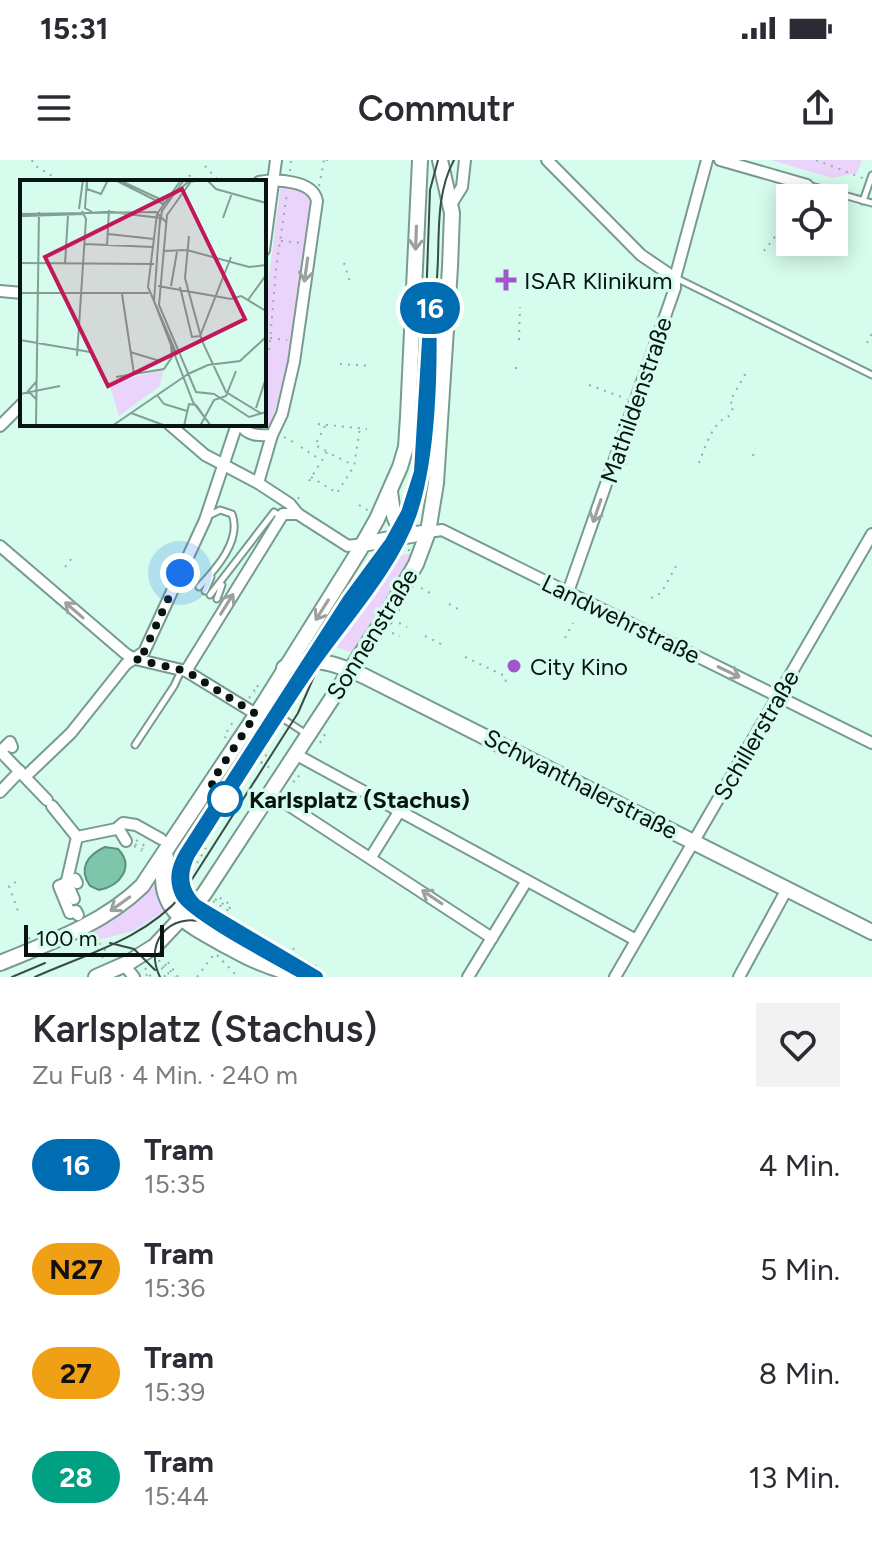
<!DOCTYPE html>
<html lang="de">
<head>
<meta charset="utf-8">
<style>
	:root { --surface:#fff; --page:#f2f2f3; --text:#2b2b33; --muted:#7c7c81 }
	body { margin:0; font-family:Figtree,sans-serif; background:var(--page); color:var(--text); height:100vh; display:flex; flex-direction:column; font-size:30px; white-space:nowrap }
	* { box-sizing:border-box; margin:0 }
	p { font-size:26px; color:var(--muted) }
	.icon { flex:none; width:44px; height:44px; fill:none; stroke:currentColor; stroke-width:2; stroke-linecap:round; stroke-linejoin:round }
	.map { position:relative; height:817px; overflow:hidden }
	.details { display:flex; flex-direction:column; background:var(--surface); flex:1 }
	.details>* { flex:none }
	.badge { padding:0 16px; border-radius:26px; font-size:28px; line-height:52px }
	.buttons { position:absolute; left:776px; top:24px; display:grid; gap:16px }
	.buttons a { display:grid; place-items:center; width:72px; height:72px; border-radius:0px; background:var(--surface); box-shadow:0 4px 20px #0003; font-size:40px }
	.scale { position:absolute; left:24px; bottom:20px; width:140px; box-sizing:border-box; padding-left:8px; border:4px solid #07140f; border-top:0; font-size:22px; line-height:28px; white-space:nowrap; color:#07140f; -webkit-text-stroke:6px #d6fced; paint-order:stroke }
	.you { position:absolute; width:40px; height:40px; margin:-20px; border:6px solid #fff; border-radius:50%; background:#1a73e8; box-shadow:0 0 0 12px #1a73e833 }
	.map>.badge { position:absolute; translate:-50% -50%; box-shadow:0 0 0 4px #fff }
	.round { display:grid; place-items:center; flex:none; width:84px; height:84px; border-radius:0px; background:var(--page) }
	.headline { display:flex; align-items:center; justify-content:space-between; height:136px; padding:0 32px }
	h1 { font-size:38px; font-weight:600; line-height:60px }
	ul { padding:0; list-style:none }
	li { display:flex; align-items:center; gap:24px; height:104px; padding:0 32px }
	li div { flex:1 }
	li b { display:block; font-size:30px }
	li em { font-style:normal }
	li .badge { min-width:88px; font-weight:700; text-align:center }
	.status { display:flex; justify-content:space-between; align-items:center; height:56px; padding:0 40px; background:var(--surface); direction:ltr }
	.status svg { height:22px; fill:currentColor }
	header { display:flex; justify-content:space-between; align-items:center; height:104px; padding:0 32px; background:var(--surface); font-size:36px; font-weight:600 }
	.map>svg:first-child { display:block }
	.green { fill:#ebd4fb }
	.water { fill:#7dc6ac; stroke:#5a917d; stroke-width:2 }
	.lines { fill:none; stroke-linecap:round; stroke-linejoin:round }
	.lane-casing { stroke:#789b8e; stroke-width:9 }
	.street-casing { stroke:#789b8e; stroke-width:14 }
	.secondary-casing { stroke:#789b8e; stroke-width:18 }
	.path { stroke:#93b1a6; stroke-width:2; stroke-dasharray:2 6; stroke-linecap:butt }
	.lane { stroke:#fff; stroke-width:5 }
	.street { stroke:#fff; stroke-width:10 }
	.secondary { stroke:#fff; stroke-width:14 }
	.tram { stroke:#394c45; stroke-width:2 }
	.oneway { stroke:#9ca19f }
	.line-casing { stroke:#fff; stroke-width:18 }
	.line { stroke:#006cb2; stroke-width:12 }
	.walk { stroke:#07140f; stroke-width:8; stroke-dasharray:0 14.4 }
	.poi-dot { fill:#a057ca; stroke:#d6fced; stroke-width:3 }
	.stop-dot { fill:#fff; stroke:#006cb2; stroke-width:4 }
	.labels { text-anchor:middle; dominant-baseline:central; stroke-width:7; stroke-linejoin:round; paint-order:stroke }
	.poi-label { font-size:24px; fill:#07140f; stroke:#d6fced; text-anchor:start }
	.street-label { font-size:24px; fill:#07140f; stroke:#d6fced }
	.stop-label { font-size:24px; font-weight:bold; fill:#07140f; stroke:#d6fced; text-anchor:start }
	.inset-road { fill:none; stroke:#839f94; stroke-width:2 }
	.view { fill:#c2185b; fill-opacity:0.15; stroke:#c2185b; stroke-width:4 }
	.inset-edge { fill:none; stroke:#07140f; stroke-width:4 }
</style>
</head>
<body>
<div class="status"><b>15:31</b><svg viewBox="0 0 49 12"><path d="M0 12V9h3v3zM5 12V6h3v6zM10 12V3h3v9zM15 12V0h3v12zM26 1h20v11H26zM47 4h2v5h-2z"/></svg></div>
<header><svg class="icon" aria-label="menu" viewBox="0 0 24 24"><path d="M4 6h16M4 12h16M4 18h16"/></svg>Commutr<svg class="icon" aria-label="share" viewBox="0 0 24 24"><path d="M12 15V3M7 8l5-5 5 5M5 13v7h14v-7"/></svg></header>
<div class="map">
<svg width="872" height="817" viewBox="0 0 872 817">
	<rect width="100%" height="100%" fill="#d6fced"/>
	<g class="green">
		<polygon points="771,0 862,0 857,13 832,18"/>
		<polygon points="285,27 303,30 311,36 311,42 289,195 272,262 269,266 259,270 249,264 264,264 264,158 280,29"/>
		<polygon points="413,393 396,425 352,493 314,478 354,416 361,420 375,400"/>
		<polygon points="156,724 167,749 133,771 98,780 93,770 127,751"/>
	</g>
	<path class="water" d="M105,687L118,689C135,707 120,726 99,730L90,726C78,709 87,695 105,687Z"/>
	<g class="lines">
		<g class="lane-casing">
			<g id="lane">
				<polyline points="808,25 872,43"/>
				<polyline points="863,41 872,15"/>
				<polyline points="676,118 872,215"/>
				<path d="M199,427C216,409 242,380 232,354L220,350L208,356"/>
				<polyline points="205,431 211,417"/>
				<polyline points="210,435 274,352 282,357"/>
				<polyline points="217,439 222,425"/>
				<polyline points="263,546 305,573"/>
				<polyline points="135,585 174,526 181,511"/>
			</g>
		</g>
		<g class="street-casing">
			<g id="street">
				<polyline points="547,0 641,95 675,118"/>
				<polyline points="720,0 807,25"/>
				<polyline points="450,46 462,27 465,0"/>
				<polyline points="264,90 276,0"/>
				<polyline points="0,131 22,133"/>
				<polyline points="169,264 205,295 258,323 290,344 298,354 348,386 363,384"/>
				<path d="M240,264C247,276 259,276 272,275"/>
				<polyline points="0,266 22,244"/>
				<path d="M258,323L272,275L282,254L294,202L317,41C313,20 276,19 259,22"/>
				<polyline points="428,372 442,370 872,583"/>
				<polyline points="0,386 126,494 135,499 186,511 256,554"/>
				<polyline points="568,432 675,128 675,118 707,0"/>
				<polyline points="186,511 283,354 298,354"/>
				<polyline points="0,591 47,640"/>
				<polyline points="0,592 10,582 12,587"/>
				<polyline points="295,594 636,780"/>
				<polyline points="26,616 71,573 126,504 144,492 205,360 237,264"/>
				<polyline points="0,632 20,611"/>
				<polyline points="270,633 492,778"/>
				<polyline points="52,646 77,677"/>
				<polyline points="120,671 126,681"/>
				<polyline points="371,697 399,652"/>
				<polyline points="67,723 74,739"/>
				<polyline points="77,723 75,719 59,726 70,753 76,751 78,755"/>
				<polyline points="65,729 77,677 116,669 123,663 136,665 161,679"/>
				<polyline points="124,805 134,817"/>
				<polyline points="468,817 526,722"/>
				<polyline points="615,817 872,374"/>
				<polyline points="739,817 787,729"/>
			</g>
		</g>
		<g class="secondary-casing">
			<g id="secondary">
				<path d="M390,332C394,356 391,366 416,374"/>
				<polyline points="363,384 428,372"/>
				<path d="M284,508C307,492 341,506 364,516L872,772"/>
				<path d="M166,697C153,746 184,763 221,783C234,790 247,798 261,803C273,808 285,811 296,817"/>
				<path d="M0,803C49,783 103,764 142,726L262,546L359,391L377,359L400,307L406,287L408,257L420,0"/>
				<polyline points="96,817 128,803 155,786 204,734 386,456 416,404 428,372 436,323 450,107 452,53 440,0"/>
			</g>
		</g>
		<g class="path">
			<polyline points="32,0 34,5 62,22"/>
			<polyline points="326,0 331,0"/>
			<polyline points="816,0 865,19"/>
			<polyline points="205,6 217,19"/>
			<polyline points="290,11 291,0"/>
			<polyline points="189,15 194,22"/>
			<polyline points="319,26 324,0"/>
			<polyline points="281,81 303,83"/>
			<polyline points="764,91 777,74 790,30"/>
			<polyline points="344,103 350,122"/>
			<polyline points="270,178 287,180"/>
			<polyline points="519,180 520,147"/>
			<polyline points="867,183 872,173"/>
			<polyline points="264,193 269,193 276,109 287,33"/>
			<polyline points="340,204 372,206"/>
			<polyline points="516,209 517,203"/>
			<polyline points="589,225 627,239"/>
			<polyline points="318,264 367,269"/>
			<polyline points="325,266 315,285 326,291"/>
			<polyline points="633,276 635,277 634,282"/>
			<polyline points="284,277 293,282"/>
			<polyline points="301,287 321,300"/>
			<polyline points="753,296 755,288"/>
			<path d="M699,303C705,288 712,262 729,256L734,246L730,241L748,209"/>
			<polyline points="621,308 624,309 627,302"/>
			<polyline points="311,317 337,333 354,306 360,268"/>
			<polyline points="309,321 327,292 353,305"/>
			<polyline points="298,339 302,332"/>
			<polyline points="359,345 369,351"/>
			<polyline points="65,407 72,398"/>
			<polyline points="361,412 373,395 410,390"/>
			<polyline points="421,428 430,433"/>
			<polyline points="651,438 661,433 679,401"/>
			<polyline points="449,444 460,450"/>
			<polyline points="399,463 407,467"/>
			<polyline points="392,473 400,476"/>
			<polyline points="425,476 443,485"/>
			<polyline points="565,478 573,463"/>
			<polyline points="465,497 505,516 506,523"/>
			<polyline points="249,538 258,525 255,533"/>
			<polyline points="226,578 224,576 233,562"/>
			<polyline points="320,583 328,569"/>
			<polyline points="247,594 270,608"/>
			<polyline points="257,599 267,583"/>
			<polyline points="259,600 269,584"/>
			<polyline points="261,603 269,591"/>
			<polyline points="293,621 295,622 302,611"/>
			<polyline points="276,650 279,652"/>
			<polyline points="136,680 145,686"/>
			<polyline points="135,684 143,689"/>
			<polyline points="134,686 142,691"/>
			<polyline points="179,696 190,679"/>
			<polyline points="192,700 202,685"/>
			<polyline points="194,702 204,687"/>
			<polyline points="197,703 206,688"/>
			<polyline points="16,722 9,726 18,751"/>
			<polyline points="215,739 230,748 231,745 217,736"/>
			<polyline points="213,741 227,750 232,750"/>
			<polyline points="208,746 227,759"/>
			<polyline points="26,770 30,780"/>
			<polyline points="89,776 105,801"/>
			<polyline points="94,777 110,796"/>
			<polyline points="294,788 291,794 304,802"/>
			<polyline points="217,795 238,817"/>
			<polyline points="293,798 303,804"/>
			<polyline points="159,800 165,817"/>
			<polyline points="168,802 178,817"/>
			<polyline points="165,804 175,817"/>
			<polyline points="316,805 314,809 317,810"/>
			<polyline points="163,806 171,817"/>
			<polyline points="145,808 151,817"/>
			<polyline points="146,814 148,817"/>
			<polyline points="197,817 214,794"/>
		</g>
		<use href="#lane" class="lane"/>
		<use href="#street" class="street"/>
		<use href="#secondary" class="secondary"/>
		<g class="tram">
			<path d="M433,149C444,101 430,44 454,0"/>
			<path d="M310,508L189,695C178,716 182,733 200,748L317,817"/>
			<polyline points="110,783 134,789 155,810"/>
			<polyline points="12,817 45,803"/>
			<path d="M35,817C86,794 145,779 182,735L298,553L337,464L393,384L416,328L420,312L430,30L438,0"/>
			<path d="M160,817C141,778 177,746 214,767"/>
		</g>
	</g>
	<defs><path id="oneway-shaft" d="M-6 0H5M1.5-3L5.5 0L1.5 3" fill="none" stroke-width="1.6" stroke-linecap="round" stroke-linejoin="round" transform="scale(2)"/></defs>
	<g class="oneway">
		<use href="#oneway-shaft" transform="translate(416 78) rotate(92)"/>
		<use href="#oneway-shaft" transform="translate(306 110) rotate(98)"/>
		<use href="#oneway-shaft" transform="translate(597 351) rotate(109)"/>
		<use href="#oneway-shaft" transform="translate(227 444) rotate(-58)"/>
		<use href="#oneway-shaft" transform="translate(74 450) rotate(-139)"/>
		<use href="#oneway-shaft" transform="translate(322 450) rotate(122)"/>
		<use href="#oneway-shaft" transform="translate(729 512) rotate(26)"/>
		<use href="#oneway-shaft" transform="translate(432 737) rotate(-146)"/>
		<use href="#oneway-shaft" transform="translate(120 744) rotate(144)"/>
	</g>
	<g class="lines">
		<g class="line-casing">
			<path id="line" d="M309,817C284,802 194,756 182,736C174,721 177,708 185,694L349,439L391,382L407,353L420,312L430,148C432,209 430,296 411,353C391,410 342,461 308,511C267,571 228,634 189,695C180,714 181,730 196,745L317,817"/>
		</g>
		<use href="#line" class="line"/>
		<polyline class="walk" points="180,413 144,492 135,499 186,511 256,554 211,623 225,639"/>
	</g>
	<g class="poi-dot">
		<path d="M502 108h8v8h8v8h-8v8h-8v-8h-8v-8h8z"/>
		<circle cx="514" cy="506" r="8"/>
	</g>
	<circle class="stop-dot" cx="225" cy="639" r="16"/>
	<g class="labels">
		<g class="poi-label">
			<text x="524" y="120">ISAR Klinikum</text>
			<text x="530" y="506">City Kino</text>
		</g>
		<g class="street-label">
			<text transform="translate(636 240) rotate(-71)">Mathildenstraße</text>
			<text transform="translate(621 459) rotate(26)">Landwehrstraße</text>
			<text transform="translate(372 474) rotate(-58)">Sonnenstraße</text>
			<text transform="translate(756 575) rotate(-60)">Schillerstraße</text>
			<text transform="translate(581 624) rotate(27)">Schwanthalerstraße</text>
		</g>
		<g class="stop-label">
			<text x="249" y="639">Karlsplatz (Stachus)</text>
		</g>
	</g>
	<g transform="translate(20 20)">
		<rect width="246" height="246" fill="#d6fced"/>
		<path d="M143,190L140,206L99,236L89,203Z" fill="#ebd4fb"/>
		<path class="inset-road" d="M67,0V9L81,14L88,0M67,0L65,28L72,32M95,0L143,24L168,2L184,0M99,0L144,21M172,0L147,35L139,125L176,212L194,214L229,237L246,232M187,0L196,9L246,23M59,29L63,0M0,34L136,32L146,42M0,36L90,32L140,38L134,121L173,222L191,246M6,36L64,34M203,38L212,13M139,49L142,31L164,0M88,54L134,59M169,56L165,98L182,161L206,212L242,234M65,64L133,67M87,65L89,30M143,71L167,70L229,87L246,85M0,83L134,84M45,84L48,35M138,106L211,119L221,116L246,131M151,106L157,72M160,107L172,157L180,156M0,113H129M102,114L114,194M228,120L246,95M180,156L211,77M0,160L70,172M110,172L140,181M157,175L128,107L137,34L161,0M57,176L66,39L62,31M168,194L188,185L220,181L246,157M96,197L144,189L152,177L151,166M0,214L40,206M137,215L144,224L167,231M16,219L8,211L17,201M176,225L191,246M236,228L246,198M111,233L146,246M16,246L19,32M92,246L168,194M164,246L169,224L176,225M180,246L194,220L206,216L216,191"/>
		<path class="view" d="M162,9L225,139L88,206L25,77Z"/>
		<rect width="246" height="246" class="inset-edge"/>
	</g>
</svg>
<div class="buttons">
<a><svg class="icon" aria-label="locate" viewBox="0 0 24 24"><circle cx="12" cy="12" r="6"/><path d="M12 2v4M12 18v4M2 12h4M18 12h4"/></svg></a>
</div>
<div class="scale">100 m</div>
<div class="you" style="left:180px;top:413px"></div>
<b class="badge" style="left:430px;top:148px;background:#006cb2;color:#fff">16</b>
</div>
<section class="details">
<div class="headline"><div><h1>Karlsplatz (Stachus)</h1><p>Zu Fuß · 4 Min. · 240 m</p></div><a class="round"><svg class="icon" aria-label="heart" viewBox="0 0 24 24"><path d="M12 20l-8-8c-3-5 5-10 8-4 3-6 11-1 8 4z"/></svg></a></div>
<ul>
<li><span class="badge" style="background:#006cb2;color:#fff">16</span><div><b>Tram</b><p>15:35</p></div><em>4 Min.</em></li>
<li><span class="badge" style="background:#f0a014;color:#111">N27</span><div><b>Tram</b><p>15:36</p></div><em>5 Min.</em></li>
<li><span class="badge" style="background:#f0a014;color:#111">27</span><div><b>Tram</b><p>15:39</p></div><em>8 Min.</em></li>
<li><span class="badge" style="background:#00a082;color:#fff">28</span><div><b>Tram</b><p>15:44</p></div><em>13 Min.</em></li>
</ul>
</section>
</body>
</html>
